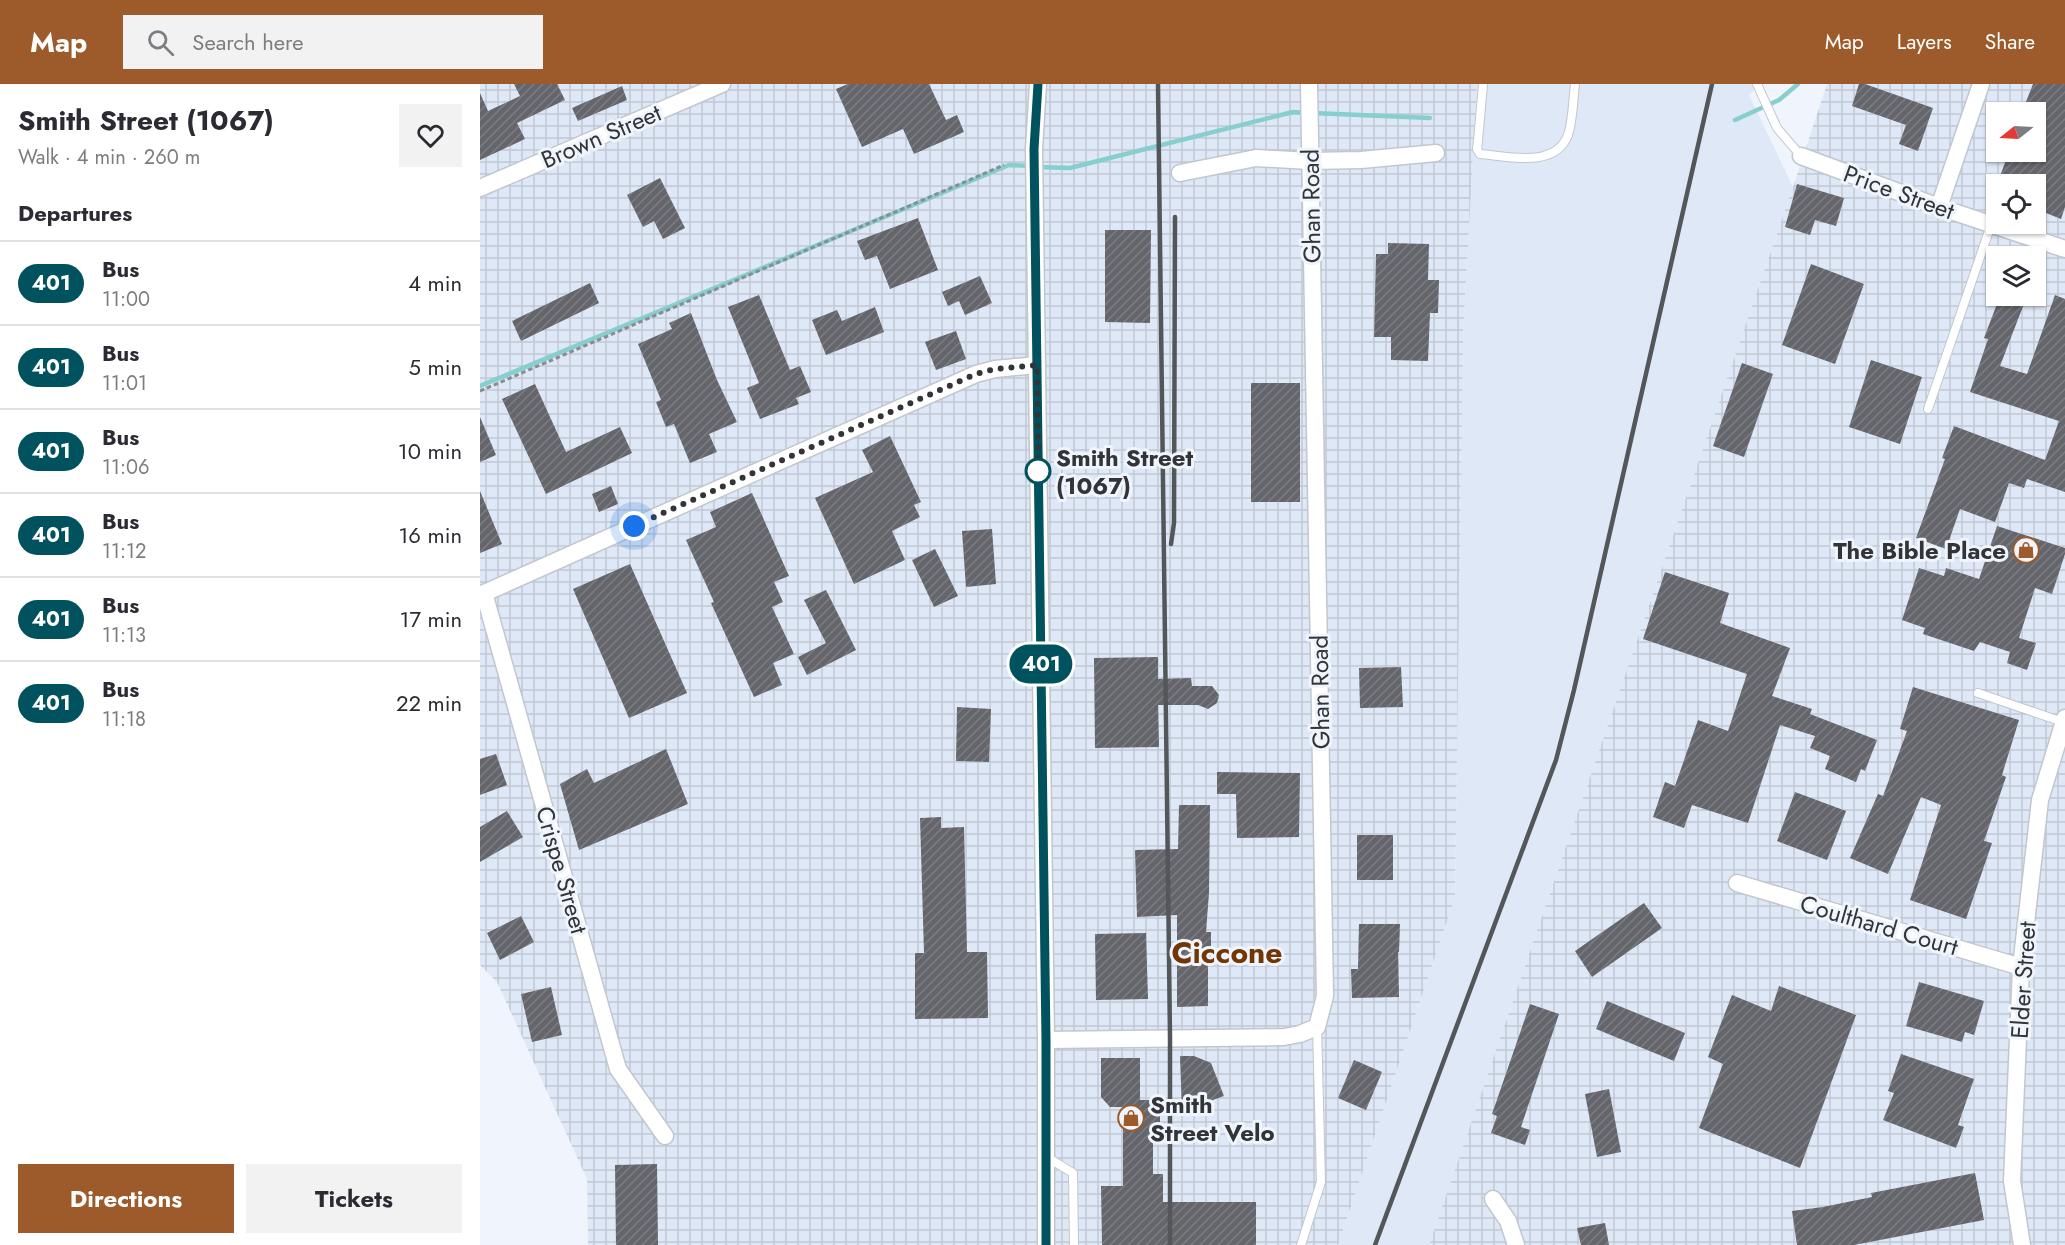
<!DOCTYPE html>
<html lang="en">
<head>
<meta charset="utf-8">
<style>
	:root { --surface:#fff; --page:#f2f2f3; --text:#2b2b33; --muted:#7c7c81; --line:#e1e1e2; --accent:#9d5a2a }
	body { margin:0; font-family:Jost,sans-serif; background:var(--page); color:var(--text); height:100vh; display:flex; flex-direction:column; font-size:22px; white-space:nowrap }
	* { box-sizing:border-box; margin:0 }
	p { font-size:20px; color:var(--muted) }
	.icon { flex:none; width:33px; height:33px; fill:none; stroke:currentColor; stroke-width:2; stroke-linecap:round; stroke-linejoin:round }
	.map { position:relative; flex:1; overflow:hidden }
	.side { display:flex; flex-direction:column; background:var(--surface); width:480px }
	.side>* { flex:none }
	.badge { padding:0 12px; border-radius:20px; font-size:21px; line-height:39px }
	.needle { width:39px; rotate:252deg }
	.buttons { position:absolute; left:1506px; top:18px; display:grid; gap:12px }
	.buttons a { display:grid; place-items:center; width:60px; height:60px; border-radius:0px; background:var(--surface); box-shadow:0 2px 4px #0004; font-size:30px }
	.you { position:absolute; width:30px; height:30px; margin:-15px; border:4px solid #fff; border-radius:50%; background:#1a73e8; box-shadow:0 0 0 9px #1a73e833 }
	.map>.badge { position:absolute; translate:-50% -50%; box-shadow:0 0 0 3px #fff }
	h2 { padding:0 18px; font-size:22px; line-height:54px }
	.round { display:grid; place-items:center; flex:none; width:63px; height:63px; border-radius:0px; background:var(--page) }
	.summary { display:flex; align-items:center; justify-content:space-between; height:102px; padding:0 18px }
	h1 { font-size:28px; font-weight:700; line-height:45px }
	.primary-button { display:flex; gap:12px; margin-top:auto; padding:12px 18px }
	.primary-button a { flex:1; height:69px; border-radius:0px; background:var(--accent); color:#fff; font-size:24px; font-weight:700; line-height:69px; text-align:center }
	.primary-button a+a { background:var(--page); color:var(--text) }
	ul { padding:0; list-style:none }
	li { display:flex; align-items:center; gap:18px; height:84px; padding:0 18px; border-top:2px solid var(--line) }
	li div { flex:1 }
	li b { display:block; font-size:22px }
	li em { font-style:normal }
	li .badge { min-width:66px; font-weight:700; text-align:center }
	header { display:flex; align-items:center; gap:36px; box-sizing:border-box; height:84px; padding:0 30px; background:var(--accent); color:#fff }
	header strong { font-size:28px }
	nav { display:flex; gap:33px; margin-inline-start:auto; font-size:21px }
	.search { width:420px; height:54px; background:var(--page); display:flex; align-items:center; gap:15px; box-sizing:border-box; padding:0 21px; border-radius:0px; color:var(--muted); font-size:22px }
	main { display:flex; flex:1; min-height:0 }
	.map>svg:first-child { display:block }
	.built { fill:#dfe8f6 }
	.industrial { fill:url(#industrial-grid); fill-rule:evenodd }
	.lines { fill:none; stroke-linecap:round; stroke-linejoin:round }
	.stream { stroke:#87cece; stroke-width:4.5 }
	.building { fill:url(#building-hatch) }
	.service-casing { stroke:#c2c7ce; stroke-width:10 }
	.minor-casing { stroke:#c2c7ce; stroke-width:19 }
	.path { stroke:#898d92; stroke-width:3; stroke-dasharray:4.5 3; stroke-linecap:butt }
	.service { stroke:#fff; stroke-width:8 }
	.minor { stroke:#fff; stroke-width:16 }
	.rail { stroke:#54575a; stroke-width:4.5 }
	.line-casing { stroke:#fff; stroke-width:14 }
	.line { stroke:#00535e; stroke-width:9 }
	.walk { stroke:#323437; stroke-width:6; stroke-dasharray:0 10.8 }
	.stop-dot { fill:#fff; stroke:#00535e; stroke-width:3 }
	.labels { text-anchor:middle; dominant-baseline:central; stroke-width:6; stroke-linejoin:round; paint-order:stroke }
	.street-label { font-size:24px; fill:#323437; stroke:#f0f5fd }
	.stop-label { font-size:24px; font-weight:bold; fill:#323437; stroke:#f0f5fd; text-anchor:start }
	.poi-label { font-size:24px; font-weight:bold; fill:#323437; stroke:#f0f5fd; text-anchor:end }
	.district-label { font-size:30px; font-weight:bold; fill:#713603; stroke:#f0f5fd }
</style>
</head>
<body>
<header>
<strong>Map</strong>
<div class="search"><svg class="icon" aria-label="search" viewBox="0 0 24 24"><circle cx="10" cy="10" r="6"/><path d="M15 15l6 6"/></svg>Search here</div>
<nav><a>Map</a><a>Layers</a><a>Share</a></nav>
</header>
<main>
<section class="side">
<div class="summary"><div><h1>Smith Street (1067)</h1><p>Walk · 4 min · 260 m</p></div><a class="round"><svg class="icon" aria-label="heart" viewBox="0 0 24 24"><path d="M12 20l-8-8c-3-5 5-10 8-4 3-6 11-1 8 4z"/></svg></a></div>
<h2>Departures</h2>
<ul>
<li><span class="badge" style="background:#00535e;color:#fff">401</span><div><b>Bus</b><p>11:00</p></div><em>4 min</em></li>
<li><span class="badge" style="background:#00535e;color:#fff">401</span><div><b>Bus</b><p>11:01</p></div><em>5 min</em></li>
<li><span class="badge" style="background:#00535e;color:#fff">401</span><div><b>Bus</b><p>11:06</p></div><em>10 min</em></li>
<li><span class="badge" style="background:#00535e;color:#fff">401</span><div><b>Bus</b><p>11:12</p></div><em>16 min</em></li>
<li><span class="badge" style="background:#00535e;color:#fff">401</span><div><b>Bus</b><p>11:13</p></div><em>17 min</em></li>
<li><span class="badge" style="background:#00535e;color:#fff">401</span><div><b>Bus</b><p>11:18</p></div><em>22 min</em></li>
</ul>
<div class="primary-button"><a>Directions</a><a>Tickets</a></div>
</section>
<div class="map">
<svg width="1585" height="1161" viewBox="0 0 1585 1161">
	<defs>
		<pattern id="industrial-grid" width="8" height="8" patternUnits="userSpaceOnUse" patternTransform="scale(1.5)"><rect width="8" height="8" fill="#dfe8f6"/><path d="M0 4h8M4 0v8" fill="none" stroke="#c0c8d4"/></pattern>
		<pattern id="building-hatch" width="6" height="6" patternUnits="userSpaceOnUse" patternTransform="scale(1.5)"><rect width="6" height="6" fill="#65656c"/><path d="M-1 1l2-2M0 6l6-6M5 7l2-2" fill="none" stroke="#7c7c82"/></pattern>
	</defs>
	<rect width="100%" height="100%" fill="#f0f5fd"/>
	<polygon class="built" points="997,0 1280,0 1269,11 1313,103 949,1161 858,1161 975,813 983,250"/>
	<g class="industrial">
		<polygon points="0,0 997,0 983,250 975,813 858,1161 108,1161 107,1095 17,898 0,881"/>
		<path d="M1347,0H1585V1161H949L1313,103ZM1516,28H1556V68H1516ZM1516,100H1556V140H1516ZM1516,172H1556V212H1516Z"/>
	</g>
	<g class="lines">
		<g class="stream">
			<polyline points="833,29 950,34"/>
			<polyline points="1255,36 1299,16 1318,0"/>
			<polyline points="558,83 590,84 813,28 825,29"/>
			<polyline points="0,302 529,81 550,82"/>
		</g>
	</g>
	<g class="building">
		<polygon points="34,0 77,0 85,16 37,39 45,55 0,76 0,9 8,27 40,12"/>
		<polygon points="368,0 449,0 466,36 477,31 484,48 434,70 423,45 382,63 356,5"/>
		<polygon points="1379,0 1385,0 1453,24 1438,67 1419,60 1426,41 1372,22"/>
		<polygon points="1553,0 1585,0 1585,123 1581,135 1556,125 1556,100 1517,100 1529,68 1556,68 1556,28 1542,28"/>
		<polygon points="142,2 147,16 98,37 92,24"/>
		<polygon points="180,94 205,144 183,155 174,137 163,143 147,111"/>
		<polygon points="1317,100 1364,114 1356,142 1335,136 1330,151 1305,143"/>
		<polygon points="438,134 458,186 410,205 397,172 385,176 377,157"/>
		<polygon points="625,146 671,146 670,239 625,238"/>
		<polygon points="908,159 949,160 948,196 959,196 958,229 950,229 948,277 911,276 911,253 894,253 896,170 908,170"/>
		<polygon points="1331,180 1384,200 1355,280 1302,261"/>
		<polygon points="500,192 512,219 485,231 479,217 468,222 462,208"/>
		<polygon points="110,199 119,219 41,257 32,237"/>
		<polygon points="279,211 310,286 320,282 331,308 316,314 319,320 280,335 267,304 279,299 248,223"/>
		<polygon points="1575,211 1585,215 1585,408 1547,395 1544,404 1529,399 1515,438 1480,425 1466,465 1436,454 1465,375 1462,374 1474,342 1565,376 1579,337 1490,308 1508,255 1504,254 1520,212 1547,212 1520,282 1547,290"/>
		<polygon points="395,223 404,248 346,271 332,236 357,226 362,237"/>
		<polygon points="211,229 237,296 257,338 229,350 237,368 210,379 194,340 186,343 176,318 181,316 158,260 192,245 189,239"/>
		<polygon points="476,247 486,275 456,286 445,258"/>
		<polygon points="1391,276 1442,293 1420,360 1369,343"/>
		<polygon points="1262,279 1293,290 1264,373 1233,362"/>
		<rect x="771" y="299" width="49" height="119"/>
		<polygon points="55,300 86,368 140,343 152,369 66,410 22,315"/>
		<polygon points="0,333 16,371 0,378"/>
		<polygon points="410,352 441,418 434,421 440,433 412,447 425,476 374,500 335,414 393,388 382,366"/>
		<polygon points="131,402 138,420 119,428 112,410"/>
		<polygon points="0,407 22,460 0,469"/>
		<polygon points="272,409 309,492 294,498 303,518 292,523 314,570 293,579 302,601 274,613 231,519 234,518 206,456 236,443 230,428"/>
		<polygon points="1517,442 1585,464 1585,470 1572,510 1555,504 1539,554 1556,559 1547,586 1527,579 1530,568 1500,558 1494,567 1443,550 1445,544 1422,536 1439,484 1464,492 1466,484 1499,495"/>
		<polygon points="512,445 516,500 486,503 482,447"/>
		<polygon points="455,465 478,512 454,523 432,476"/>
		<polygon points="150,480 207,609 149,634 93,505"/>
		<polygon points="1185,488 1249,509 1240,539 1310,564 1292,612 1332,625 1330,630 1397,656 1385,687 1381,685 1376,698 1345,685 1350,672 1330,664 1335,652 1300,641 1268,739 1212,721 1204,744 1173,733 1185,698 1195,702 1218,636 1248,647 1267,590 1163,555"/>
		<polygon points="346,506 376,566 327,591 318,573 346,559 324,516"/>
		<polygon points="678,573 678,595 711,594 712,602 732,602 739,611 737,619 728,625 718,621 678,621 679,663 615,664 614,574"/>
		<polygon points="921,583 923,623 880,624 879,584"/>
		<polygon points="1433,603 1539,636 1522,691 1526,693 1504,757 1512,759 1486,835 1430,816 1461,721 1441,713 1408,790 1370,774 1398,710 1403,712 1427,647 1420,645"/>
		<polygon points="477,623 511,625 509,678 476,677"/>
		<polygon points="186,665 208,720 99,766 80,700 107,685 114,699"/>
		<polygon points="16,670 27,701 0,711 0,675"/>
		<polygon points="737,688 820,689 819,753 757,754 756,710 737,710"/>
		<polygon points="1315,708 1366,727 1347,776 1297,757"/>
		<polygon points="699,721 730,721 729,809 726,848 731,848 731,879 728,879 728,922 697,923 697,831 657,833 655,766 698,765"/>
		<polygon points="27,727 43,753 0,778 0,743"/>
		<polygon points="461,733 461,744 484,743 487,868 507,868 508,934 435,935 435,869 444,869 440,734"/>
		<rect x="877" y="751" width="36" height="45"/>
		<polygon points="1164,819 1182,844 1112,893 1095,867"/>
		<polygon points="41,832 54,858 20,876 7,849"/>
		<polygon points="879,840 920,840 919,868 918,868 919,913 872,914 871,885 878,885"/>
		<polygon points="666,849 668,915 616,916 615,850"/>
		<polygon points="1439,898 1504,917 1494,951 1485,948 1482,958 1426,942"/>
		<polygon points="1299,902 1376,931 1320,1084 1219,1044 1243,980 1228,973 1252,911 1291,927"/>
		<polygon points="71,903 82,951 52,958 41,910"/>
		<polygon points="1127,917 1205,949 1194,977 1116,945"/>
		<polygon points="1050,920 1079,930 1041,1043 1050,1046 1045,1061 1011,1049 1017,1032 1012,1030"/>
		<polygon points="1421,970 1494,995 1478,1041 1484,1043 1476,1064 1403,1036 1414,1009 1408,1007"/>
		<polygon points="700,972 714,972 731,979 744,1012 702,1027"/>
		<polygon points="621,974 660,974 660,1016 680,1016 680,1051 673,1052 673,1090 683,1090 683,1118 776,1118 776,1161 622,1161 621,1102 643,1102 643,1023 630,1023 621,1013"/>
		<polygon points="874,976 902,988 886,1026 858,1014"/>
		<polygon points="1129,1005 1141,1068 1117,1073 1105,1010"/>
		<polygon points="177,1080 178,1161 136,1161 135,1081"/>
		<polygon points="1495,1089 1504,1136 1374,1161 1317,1161 1312,1127 1343,1123 1392,1113 1391,1109"/>
		<polygon points="1125,1139 1129,1161 1101,1161 1097,1144"/>
	</g>
	<g class="lines">
		<g class="service-casing">
			<g id="service">
				<path d="M1003,0L998,57L997,65L1000,70C1028,72 1075,85 1088,51C1093,36 1093,16 1095,0"/>
				<polyline points="1277,0 1297,44 1321,72"/>
				<polyline points="1448,325 1511,141"/>
				<polyline points="1498,609 1583,638"/>
				<polyline points="565,1072 593,1089 594,1161"/>
				<polyline points="821,1161 841,1098 837,943"/>
			</g>
		</g>
		<g class="minor-casing">
			<g id="minor">
				<polyline points="558,0 554,65 566,956 566,1161"/>
				<polyline points="1321,72 1459,123 1585,165"/>
				<polyline points="700,89 776,74 830,77 881,76 956,69"/>
				<polyline points="0,104 242,0"/>
				<polyline points="1459,123 1501,0"/>
				<polyline points="4,509 138,985 185,1052"/>
				<polyline points="0,511 496,290 515,285 557,281"/>
				<polyline points="1257,799 1541,883"/>
				<polyline points="566,956 804,953 820,950 837,943 845,912 829,0"/>
				<polyline points="1013,1115 1028,1137 1036,1161"/>
				<polyline points="1542,1161 1532,1097 1541,883 1560,716 1585,634"/>
			</g>
		</g>
		<polyline class="path" points="0,307 524,81"/>
		<use href="#service" class="service"/>
		<use href="#minor" class="minor"/>
		<g class="rail">
			<polyline points="678,0 690,953 690,1161"/>
			<polyline points="691,460 694,439 695,133"/>
			<polyline points="895,1161 1076,676 1094,606 1232,0"/>
		</g>
	</g>
	<g class="lines">
		<g class="line-casing">
			<polyline id="line" points="558,0 554,65 566,956 566,1161"/>
		</g>
		<use href="#line" class="line"/>
		<polyline class="walk" points="154,442 496,290 515,285 557,281 559,398 558,387"/>
	</g>
	<defs>
		<g id="shop-ring" transform="scale(1.35)"><circle r="9.5" fill="#f0f5fd" stroke="#9d5a2a" stroke-width="1.5"/><path d="M-5-2.5h2.3a2.7 3.5 0 0 1 5.4 0H5L5.5 6h-11ZM-1.5-2.5h3a1.5 2.3 0 0 0-3 0Z" fill="#9d5a2a"/></g>
	</defs>
	<g fill-rule="evenodd">
		<use href="#shop-ring" x="1546" y="466"/>
		<use href="#shop-ring" x="651" y="1034"/>
	</g>
	<circle class="stop-dot" cx="558" cy="387" r="12"/>
	<g class="labels">
		<g class="street-label">
			<text transform="translate(121 52) rotate(-23)">Brown Street</text>
			<text transform="translate(1419 108) rotate(20)">Price Street</text>
			<text transform="translate(831 122) rotate(-91)">Ghan Road</text>
			<text transform="translate(840 608) rotate(-91)">Ghan Road</text>
			<text transform="translate(82 786) rotate(74)">Crispe Street</text>
			<text transform="translate(1399 841) rotate(16)">Coulthard Court</text>
			<text transform="translate(1543 896) rotate(-86)">Elder Street</text>
		</g>
		<g class="stop-label">
			<text x="576" y="373">Smith Street<tspan x="576" dy="28">(1067)</tspan></text>
		</g>
		<g class="poi-label">
			<text x="1526" y="466">The Bible Place</text>
			<text x="670" y="1020" text-anchor="start">Smith<tspan x="670" dy="28">Street Velo</tspan></text>
		</g>
		<g class="district-label">
			<text x="747" y="868">Ciccone</text>
		</g>
	</g>
</svg>
<div class="buttons">
<a><svg class="needle" viewBox="-14 -14 28 28"><path d="M0-13l5 13h-10z" fill="#e53935"/><path d="M0 13l5-13h-10z" fill="#7c7c81"/></svg></a>
<a><svg class="icon" aria-label="locate" viewBox="0 0 24 24"><circle cx="12" cy="12" r="6"/><path d="M12 2v4M12 18v4M2 12h4M18 12h4"/></svg></a>
<a><svg class="icon" aria-label="layers" viewBox="0 0 24 24"><path d="M12 4l9 5-9 5-9-5zM3 14l9 5 9-5"/></svg></a>
</div>
<div class="you" style="left:154px;top:442px"></div>
<b class="badge" style="left:561px;top:580px;background:#00535e;color:#fff">401</b>
</div>
</main>
</body>
</html>
